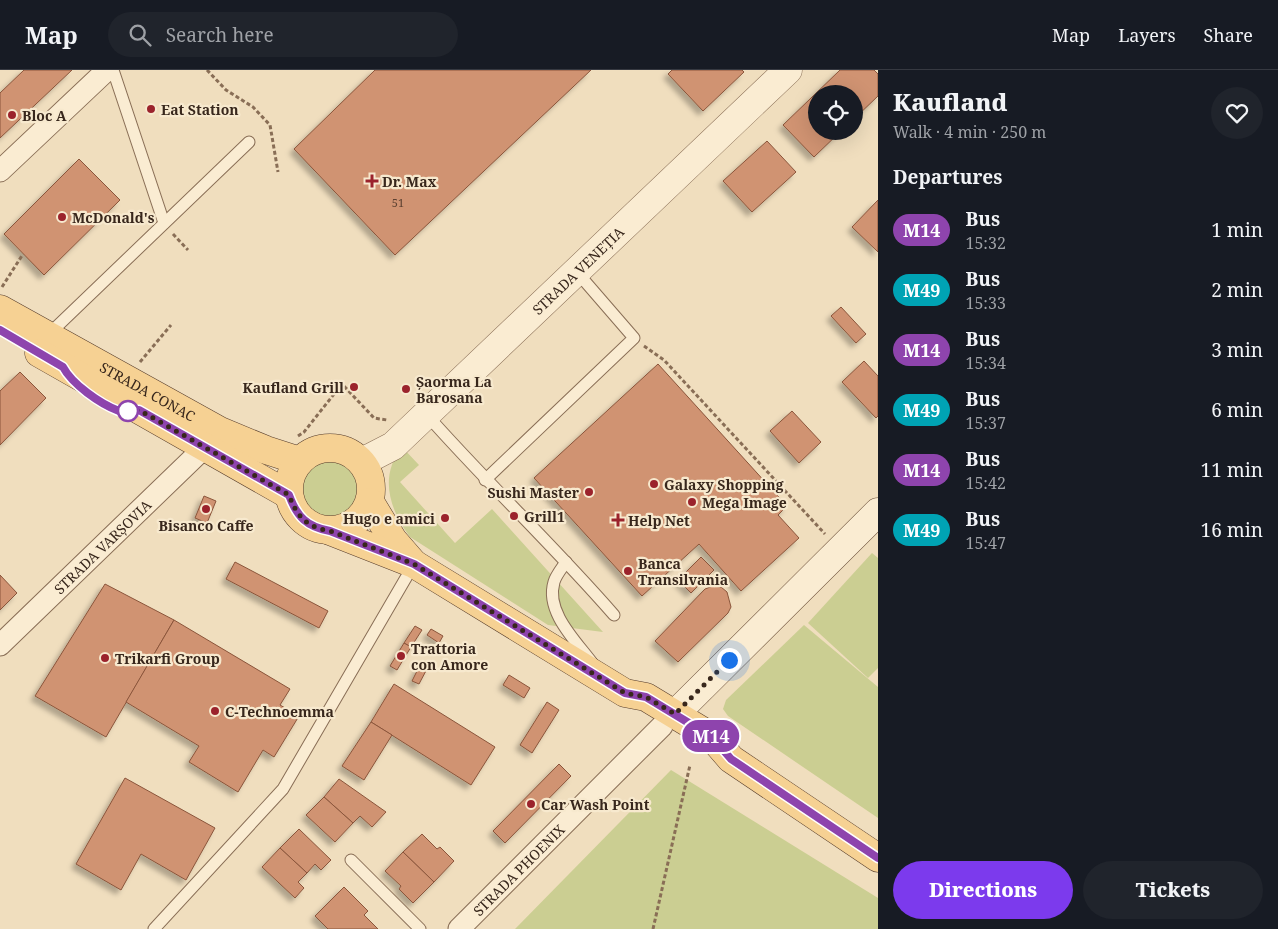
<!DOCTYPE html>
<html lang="en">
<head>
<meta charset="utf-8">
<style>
	:root { --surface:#171b24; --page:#20242c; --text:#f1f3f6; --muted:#9ea1a6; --line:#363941; --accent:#7c3aed }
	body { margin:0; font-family:"Noto Serif",serif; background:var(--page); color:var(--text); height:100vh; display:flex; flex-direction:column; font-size:19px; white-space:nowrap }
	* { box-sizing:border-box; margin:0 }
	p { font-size:16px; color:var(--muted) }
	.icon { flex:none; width:28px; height:28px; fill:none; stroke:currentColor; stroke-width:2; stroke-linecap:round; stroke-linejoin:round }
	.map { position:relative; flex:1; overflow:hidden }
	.side { display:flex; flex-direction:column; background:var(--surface); width:400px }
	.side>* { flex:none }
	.badge { padding:0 10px; border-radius:16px; font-size:18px; line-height:32px }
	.controls { position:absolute; left:808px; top:15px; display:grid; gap:10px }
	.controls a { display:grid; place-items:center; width:55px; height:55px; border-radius:50%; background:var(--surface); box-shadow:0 5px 20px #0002; font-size:25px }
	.you { position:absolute; width:25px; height:25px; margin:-12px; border:4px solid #fff; border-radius:50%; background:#1a73e8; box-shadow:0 0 0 8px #1a73e833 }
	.map>.badge { position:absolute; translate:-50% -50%; box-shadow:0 0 0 2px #fff }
	h2 { padding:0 15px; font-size:19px; line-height:45px }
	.round { display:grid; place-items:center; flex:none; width:52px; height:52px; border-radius:26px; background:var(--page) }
	.overview { display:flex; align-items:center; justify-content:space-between; height:85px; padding:0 15px }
	h1 { font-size:24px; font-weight:800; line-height:38px }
	.primary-button { display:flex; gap:10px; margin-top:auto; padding:10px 15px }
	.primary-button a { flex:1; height:58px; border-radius:30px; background:var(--accent); color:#fff; font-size:20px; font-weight:800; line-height:58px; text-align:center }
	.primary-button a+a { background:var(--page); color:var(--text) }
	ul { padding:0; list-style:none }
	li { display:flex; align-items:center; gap:15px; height:60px; padding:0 15px }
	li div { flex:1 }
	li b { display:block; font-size:19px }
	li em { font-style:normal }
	li .badge { min-width:55px; font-weight:700; text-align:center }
	header { display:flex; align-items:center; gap:30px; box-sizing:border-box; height:70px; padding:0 25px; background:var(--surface); border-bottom:1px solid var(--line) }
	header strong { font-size:24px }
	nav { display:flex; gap:28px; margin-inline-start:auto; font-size:18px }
	.search { width:350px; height:45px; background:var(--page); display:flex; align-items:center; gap:12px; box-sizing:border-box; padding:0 18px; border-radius:28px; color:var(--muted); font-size:19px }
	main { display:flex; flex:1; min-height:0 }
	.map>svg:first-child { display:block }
	.green { fill:#cbce92 }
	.building { fill:#d09372; stroke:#8a553b; filter:url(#shadow) }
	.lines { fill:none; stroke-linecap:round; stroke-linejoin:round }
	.service-casing { stroke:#896e56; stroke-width:13 }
	.minor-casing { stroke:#896e56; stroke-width:23 }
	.tertiary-casing { stroke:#896e56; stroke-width:29 }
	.secondary-casing { stroke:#6b4f39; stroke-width:29 }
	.primary-casing { stroke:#563c2b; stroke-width:29 }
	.path { stroke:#896e56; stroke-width:3; stroke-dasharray:4 2.5; stroke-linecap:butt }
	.service { stroke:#faecd2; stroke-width:11 }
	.minor { stroke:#faecd2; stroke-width:21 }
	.tertiary { stroke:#faecd2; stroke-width:28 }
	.secondary { stroke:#faecd2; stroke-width:28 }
	.primary { stroke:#f6d193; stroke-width:28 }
	.line-casing { stroke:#fff; stroke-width:11 }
	.line { stroke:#8e44ad; stroke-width:8 }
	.walk { stroke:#38271c; stroke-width:5; stroke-dasharray:0 9 }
	.poi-dot { fill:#9b232c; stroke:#f7e9ce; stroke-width:2 }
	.stop-dot { fill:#fff; stroke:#8e44ad; stroke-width:2.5 }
	.labels { text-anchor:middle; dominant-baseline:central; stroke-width:4.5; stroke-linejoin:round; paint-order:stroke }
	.number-label { font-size:11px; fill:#5e4232 }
	.poi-label { font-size:14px; font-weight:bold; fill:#38271c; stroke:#f7e9ce; text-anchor:start }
	.street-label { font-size:14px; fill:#38271c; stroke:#f7e9ce }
</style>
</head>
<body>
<header>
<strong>Map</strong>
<div class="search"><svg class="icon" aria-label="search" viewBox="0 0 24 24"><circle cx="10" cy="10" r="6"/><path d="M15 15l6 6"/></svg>Search here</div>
<nav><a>Map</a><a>Layers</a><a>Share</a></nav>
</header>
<main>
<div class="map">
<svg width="878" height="859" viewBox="0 0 878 859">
	<defs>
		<filter id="shadow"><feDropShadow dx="-4.5" dy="4.5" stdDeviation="2.5" flood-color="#0004"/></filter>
	</defs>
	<rect width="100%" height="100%" fill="#f0debe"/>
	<g class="green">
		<path d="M402,377L419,395L400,412L455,473L492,439L603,562L548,555L410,467C389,439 379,406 402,377Z"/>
		<circle cx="329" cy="420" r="30"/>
		<polygon points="872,483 878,488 878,598 868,608 808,553"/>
		<polygon points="804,555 878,617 878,748 728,646 723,639 726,630"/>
		<polygon points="671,700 878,828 878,859 515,859"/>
	</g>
	<g class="building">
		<polygon points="24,0 72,0 0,68 0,23"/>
		<polygon points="375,0 591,0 395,185 294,79"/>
		<polygon points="672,0 742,0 744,2 703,41 668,4"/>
		<polygon points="840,0 874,0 878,4 878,26 854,49 854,24 816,24 816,61 841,61 814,87 783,55"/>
		<polygon points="767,71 796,102 752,142 723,111"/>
		<polygon points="79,89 120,130 44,205 4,164"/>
		<polygon points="878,130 878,182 852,157"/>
		<polygon points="841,237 866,264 856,273 831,246"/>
		<polygon points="864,291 878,306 878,346 876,348 842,312"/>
		<polygon points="658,294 787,436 778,445 799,468 741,521 699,474 642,526 534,408"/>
		<polygon points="20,302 46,328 0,375 0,321"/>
		<polygon points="792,341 821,372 799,393 770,361"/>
		<polygon points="204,426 216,431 207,453 195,448"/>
		<polygon points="701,487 714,500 691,523 678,510"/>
		<polygon points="235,492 328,541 319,558 226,509"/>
		<polygon points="0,505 17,523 0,540"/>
		<polygon points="105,514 174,550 106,667 35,626"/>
		<polygon points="713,516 721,517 727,522 731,537 728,543 678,592 655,571 705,519"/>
		<polygon points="174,550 290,619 280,635 299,646 274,687 263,680 238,722 189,692 199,676 126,632"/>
		<polygon points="415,556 422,560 411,577 404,573"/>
		<polygon points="431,559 443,566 439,573 427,565"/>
		<polygon points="404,573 411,577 397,600 390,596"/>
		<polygon points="421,593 428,597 419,614 412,611"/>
		<polygon points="509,605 530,618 524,628 503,615"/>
		<polygon points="394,614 495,677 471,715 371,652"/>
		<polygon points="547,632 559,640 532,683 520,675"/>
		<polygon points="371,652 392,665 364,710 342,696"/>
		<polygon points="559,694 571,706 505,773 493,761"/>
		<polygon points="125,708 215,758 186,810 141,784 121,820 76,794"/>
		<polygon points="339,709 386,742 372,757 360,746 353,753 324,727"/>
		<polygon points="324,727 353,753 335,772 306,745"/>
		<polygon points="299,759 331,790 321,800 315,794 307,803 280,778"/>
		<polygon points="422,764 437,779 440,777 454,791 434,812 403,782"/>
		<polygon points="280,778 307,803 298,812 304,818 295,828 262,797"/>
		<polygon points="403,782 434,812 413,833 399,819 401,816 385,801"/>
		<polygon points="344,817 368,841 364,845 378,859 328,859 315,846"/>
	</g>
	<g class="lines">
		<g class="service-casing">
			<g id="service">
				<polyline points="113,0 164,153"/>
				<polyline points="48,265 249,72"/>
				<path d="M426,344C487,413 554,476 614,545"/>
				<polyline points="485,410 634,268 576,201"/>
				<path d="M566,492C562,498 556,505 554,512C545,542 576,571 593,594"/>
				<polyline points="351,790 420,859"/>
				<polyline points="154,859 283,719 414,494"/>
			</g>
		</g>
		<g class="minor-casing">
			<g id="minor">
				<polyline points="0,101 107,0"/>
				<path id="s1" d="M0,575L205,377"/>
				<path id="s2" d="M459,859L662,656"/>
			</g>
		</g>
		<g class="tertiary-casing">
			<g id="tertiary">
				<path id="s3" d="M362,392L393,376L788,0"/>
			</g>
		</g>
		<g class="secondary-casing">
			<polyline id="secondary" points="675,644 878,442"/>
		</g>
		<g class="primary-casing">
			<g id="primary">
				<path id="s4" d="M0,239L220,361L266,380L300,391"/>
				<polyline points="39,283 289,425"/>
				<circle cx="330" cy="419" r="41"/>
				<polyline points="370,432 393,470 413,493"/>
				<polyline points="330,461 414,494 625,623 646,627 712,667 731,689 878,788"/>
			</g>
		</g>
		<g class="path">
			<polyline points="207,0 226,20 253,37 270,55 278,102"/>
			<polyline points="173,164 188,180"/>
			<polyline points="2,217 23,184"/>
			<polyline points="644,276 664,290 825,464"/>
			<polyline points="140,292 171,255"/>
			<polyline points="298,366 304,362 342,314 374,348 387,350"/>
			<polyline points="653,859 690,695"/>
		</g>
		<use href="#service" class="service"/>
		<use href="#minor" class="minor"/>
		<use href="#tertiary" class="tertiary"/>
		<use href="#secondary" class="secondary"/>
		<use href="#primary" class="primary"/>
	</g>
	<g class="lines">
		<g class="line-casing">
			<path id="line" d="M0,260L63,297C72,314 100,334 119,341C124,343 133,340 139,340L289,425C297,447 307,457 330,461L414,494L625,623L646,627L712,667L731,689L878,788"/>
		</g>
		<use href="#line" class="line"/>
		<path class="walk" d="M128,341L139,340L289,425C297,447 307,457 330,461L414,494L625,623L646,627L675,644L729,590"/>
	</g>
	<g class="poi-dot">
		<circle cx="151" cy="39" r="5"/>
		<circle cx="12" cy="45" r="5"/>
		<path d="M369.5 103.5h5v5h5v5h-5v5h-5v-5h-5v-5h5z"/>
		<circle cx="62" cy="147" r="5"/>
		<circle cx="354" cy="317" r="5"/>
		<circle cx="406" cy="319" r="5"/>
		<circle cx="654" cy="414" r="5"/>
		<circle cx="589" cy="422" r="5"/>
		<circle cx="692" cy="432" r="5"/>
		<circle cx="206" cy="439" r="5"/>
		<circle cx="514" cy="446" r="5"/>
		<circle cx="445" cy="448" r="5"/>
		<path d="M615.5 442.5h5v5h5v5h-5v5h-5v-5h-5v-5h5z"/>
		<circle cx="628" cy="501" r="5"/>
		<circle cx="401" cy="586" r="5"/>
		<circle cx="105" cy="588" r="5"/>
		<circle cx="215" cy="641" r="5"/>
		<circle cx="531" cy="734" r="5"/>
	</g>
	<circle class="stop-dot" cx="128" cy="341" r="10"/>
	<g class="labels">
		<g class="number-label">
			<text x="398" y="132">51</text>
		</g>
		<g class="poi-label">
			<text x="161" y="39">Eat Station</text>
			<text x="22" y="45">Bloc A</text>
			<text x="382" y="111">Dr. Max</text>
			<text x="72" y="147">McDonald's</text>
			<text x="416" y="311">Șaorma La<tspan x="416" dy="16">Barosana</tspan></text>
			<text x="344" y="317" text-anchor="end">Kaufland Grill</text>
			<text x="664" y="414">Galaxy Shopping</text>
			<text x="579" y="422" text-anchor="end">Sushi Master</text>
			<text x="702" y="432">Mega Image</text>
			<text x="524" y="446">Grill1</text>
			<text x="435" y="448" text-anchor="end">Hugo e amici</text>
			<text x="628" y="450">Help Net</text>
			<text x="206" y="455" text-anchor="middle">Bisanco Caffe</text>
			<text x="638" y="493">Banca<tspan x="638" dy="16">Transilvania</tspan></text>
			<text x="411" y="578">Trattoria<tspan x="411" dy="16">con Amore</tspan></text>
			<text x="115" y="588">Trikarfi Group</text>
			<text x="225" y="641">C-Technoemma</text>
			<text x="541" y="734">Car Wash Point</text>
		</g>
		<g class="street-label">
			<text stroke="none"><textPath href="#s3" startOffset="290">STRADA VENEȚIA</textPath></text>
			<text stroke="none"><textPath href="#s4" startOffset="169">STRADA CONAC</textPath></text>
			<text stroke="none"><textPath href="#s1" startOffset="142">STRADA VARȘOVIA</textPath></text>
			<text stroke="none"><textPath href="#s2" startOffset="84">STRADA PHOENIX</textPath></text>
		</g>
	</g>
</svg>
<div class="controls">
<a><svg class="icon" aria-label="locate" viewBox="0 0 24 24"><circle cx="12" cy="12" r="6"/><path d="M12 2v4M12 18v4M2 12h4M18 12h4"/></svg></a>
</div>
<div class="you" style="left:729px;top:590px"></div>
<b class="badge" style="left:711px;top:666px;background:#8e44ad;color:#fff">M14</b>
</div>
<section class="side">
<div class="overview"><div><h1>Kaufland</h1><p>Walk · 4 min · 250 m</p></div><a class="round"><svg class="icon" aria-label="heart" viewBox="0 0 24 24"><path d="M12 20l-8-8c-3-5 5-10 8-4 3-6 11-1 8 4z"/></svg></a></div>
<h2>Departures</h2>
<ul>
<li><span class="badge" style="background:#8e44ad;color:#fff">M14</span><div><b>Bus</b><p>15:32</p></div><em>1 min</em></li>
<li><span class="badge" style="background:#00a3b4;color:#fff">M49</span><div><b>Bus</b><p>15:33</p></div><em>2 min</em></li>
<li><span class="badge" style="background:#8e44ad;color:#fff">M14</span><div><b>Bus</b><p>15:34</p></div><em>3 min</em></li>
<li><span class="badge" style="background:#00a3b4;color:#fff">M49</span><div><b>Bus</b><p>15:37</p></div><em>6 min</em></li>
<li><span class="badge" style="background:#8e44ad;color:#fff">M14</span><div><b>Bus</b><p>15:42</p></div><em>11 min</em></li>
<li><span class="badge" style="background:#00a3b4;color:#fff">M49</span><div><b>Bus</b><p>15:47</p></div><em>16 min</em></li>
</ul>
<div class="primary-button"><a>Directions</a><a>Tickets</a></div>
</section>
</main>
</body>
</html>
